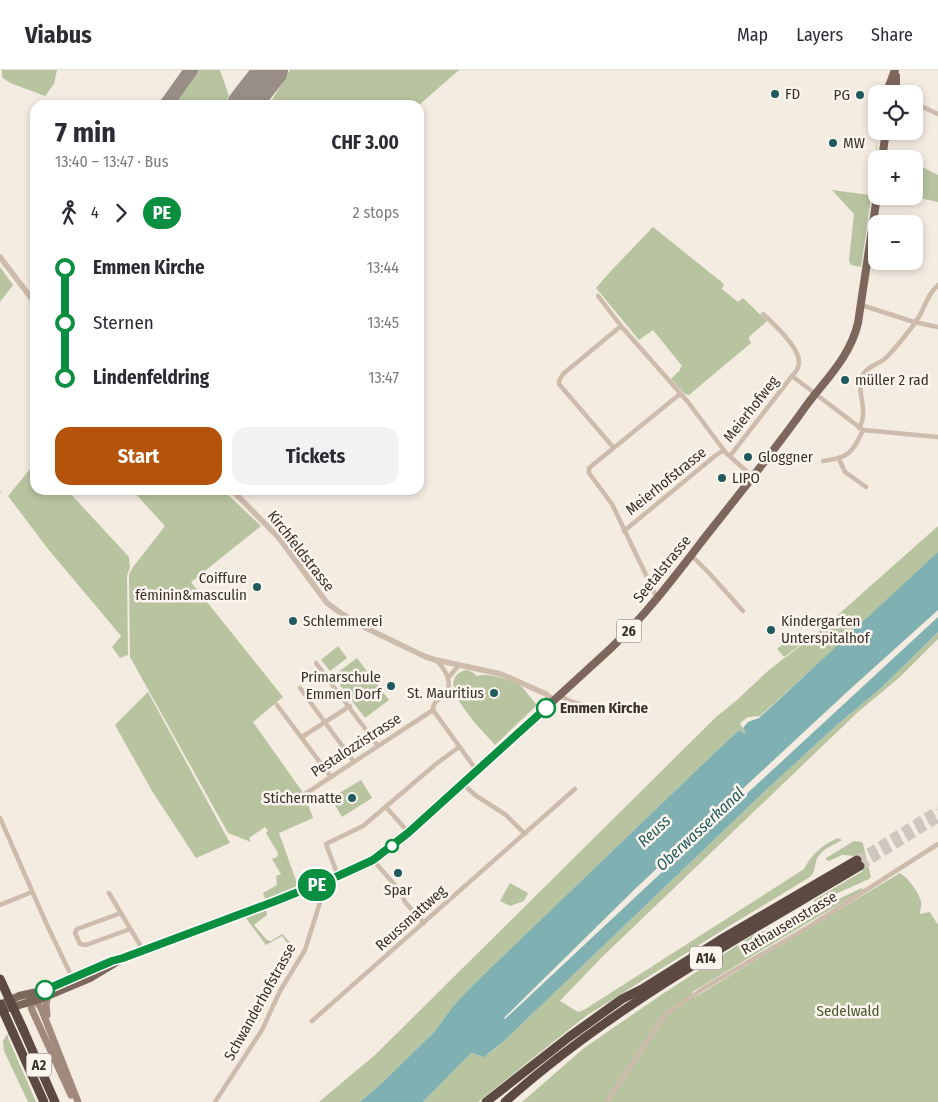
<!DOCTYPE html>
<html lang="en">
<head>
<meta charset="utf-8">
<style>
	:root { --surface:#fff; --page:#f2f2f3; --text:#2b2b33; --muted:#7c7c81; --line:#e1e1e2; --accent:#b45309 }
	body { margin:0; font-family:"Fira Sans Condensed",sans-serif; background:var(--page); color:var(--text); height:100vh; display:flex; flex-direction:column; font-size:19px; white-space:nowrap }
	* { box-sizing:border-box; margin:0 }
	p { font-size:16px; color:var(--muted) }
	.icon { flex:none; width:28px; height:28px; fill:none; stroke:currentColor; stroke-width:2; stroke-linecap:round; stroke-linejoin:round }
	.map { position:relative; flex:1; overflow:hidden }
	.details { position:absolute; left:30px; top:30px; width:394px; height:395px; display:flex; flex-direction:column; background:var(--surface); border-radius:15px; box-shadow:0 2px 8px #0003 }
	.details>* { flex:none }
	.badge { padding:0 10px; border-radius:16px; font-size:18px; line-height:32px }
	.fabs { position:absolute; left:868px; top:15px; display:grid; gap:10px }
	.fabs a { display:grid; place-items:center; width:55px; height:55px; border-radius:10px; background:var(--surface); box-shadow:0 2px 8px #0003; font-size:25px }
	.map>.badge { position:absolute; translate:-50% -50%; box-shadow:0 0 0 2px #fff }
	.legs { display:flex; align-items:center; gap:8px; height:55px; padding:0 25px; font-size:16px }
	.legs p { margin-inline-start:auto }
	.summary { display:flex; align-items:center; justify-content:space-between; height:85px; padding:0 25px }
	h1 { font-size:28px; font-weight:700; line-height:38px }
	.cta { display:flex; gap:10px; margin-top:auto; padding:10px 25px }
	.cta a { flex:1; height:58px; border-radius:15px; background:var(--accent); color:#fff; font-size:20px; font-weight:700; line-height:58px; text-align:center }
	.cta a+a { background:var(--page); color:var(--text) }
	ul { padding:0 25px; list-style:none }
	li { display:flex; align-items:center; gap:18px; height:55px; font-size:19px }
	li i { display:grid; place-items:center; width:8px; height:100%; margin:0 6px; background:currentColor }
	li i::after { content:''; width:12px; height:12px; margin:-6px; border:4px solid; border-radius:50%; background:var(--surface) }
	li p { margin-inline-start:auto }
	li:first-child i { background:linear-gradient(#0000 50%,currentColor 0) }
	li:last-child i { background:linear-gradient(currentColor 50%,#0000 0) }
	header { display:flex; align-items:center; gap:30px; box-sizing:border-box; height:70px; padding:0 25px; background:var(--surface); border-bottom:1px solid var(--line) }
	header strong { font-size:24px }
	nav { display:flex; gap:28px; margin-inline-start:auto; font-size:18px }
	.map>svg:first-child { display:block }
	.green { fill:#b8c4a0 }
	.water { fill:#7fb0b2 }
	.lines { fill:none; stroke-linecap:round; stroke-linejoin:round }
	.stream { stroke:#7fb0b2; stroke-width:1 }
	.taxiway { stroke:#988e86; stroke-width:14 }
	.runway { stroke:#988e86; stroke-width:34 }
	.motorway-tunnel { stroke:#cfc6bd; stroke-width:9; stroke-dasharray:9 4.5; stroke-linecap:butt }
	.minor { stroke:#cdbbac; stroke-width:4.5 }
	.tertiary { stroke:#cdbbac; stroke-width:5.5 }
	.secondary { stroke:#a18a7d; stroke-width:7 }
	.primary { stroke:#7d675c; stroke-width:8 }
	.motorway { stroke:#5c4a42; stroke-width:9 }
	.motorway-bridge { stroke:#5c4a42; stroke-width:9 }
	.line-1-casing { stroke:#fff; stroke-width:11 }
	.line-1 { stroke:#0a8f40; stroke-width:8 }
	.poi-dot { fill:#1f5a5e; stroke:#fbf5ee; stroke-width:2 }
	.stop-1-dot { fill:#fff; stroke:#0a8f40; stroke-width:2.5 }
	.labels { text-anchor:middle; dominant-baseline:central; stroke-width:5; stroke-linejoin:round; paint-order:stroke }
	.shield { fill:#fbf5ee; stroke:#756b66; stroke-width:1 }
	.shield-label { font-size:14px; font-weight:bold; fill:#3b302b }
	.poi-label { font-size:15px; fill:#3b302b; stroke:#fbf5ee; text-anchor:start }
	.street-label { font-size:15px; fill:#3b302b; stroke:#fbf5ee }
	.stop-label { font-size:15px; font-weight:bold; fill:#3b302b; stroke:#fbf5ee; text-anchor:start }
	.park-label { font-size:15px; fill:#4a5a2e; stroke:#fbf5ee }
	.water-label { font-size:16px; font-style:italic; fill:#1f5a5e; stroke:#fbf5ee }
</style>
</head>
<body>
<header>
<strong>Viabus</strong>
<nav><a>Map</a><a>Layers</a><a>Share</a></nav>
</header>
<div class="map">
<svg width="938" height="1032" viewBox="0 0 938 1032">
	<rect width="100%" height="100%" fill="#f4ebe1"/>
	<g class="green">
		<polygon points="2,0 57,0 54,14 45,26 10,13 2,7"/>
		<polygon points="197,0 220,0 229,26 224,35 170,35"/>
		<polygon points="290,0 459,0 419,35 269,35"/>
		<polygon points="876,66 877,86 861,197 851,195 849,190 854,144 832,120 870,125 876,87"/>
		<polygon points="914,93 938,105 938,132 910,126 914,126"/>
		<polygon points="653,157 724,214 722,219 738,232 743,228 767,251 749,267 749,269 751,273 689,325 685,324 671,309 680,300 680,298 682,296 653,260 639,270 596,218 610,202"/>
		<polygon points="0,197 13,215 0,232"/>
		<polygon points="35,393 35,420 67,420 129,487 130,497 127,506 128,585 120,588 112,577 121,566 48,479 8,426"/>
		<polygon points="132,420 223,420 261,456 191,512 283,627 253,652 304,724 313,748 279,763 298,816 265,829 263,823 277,815 276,806 281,804 272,789 277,787 278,783 266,763 268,761 265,757 249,768 251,772 228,763 130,587 129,504 133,497 165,456"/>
		<polygon points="938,456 938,482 878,539 760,646 748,647 740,653 746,664 739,660 706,691 475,913 454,935 435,961 383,1012 360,1032 319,1032 375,985 716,647 737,630 769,600 822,559"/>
		<path d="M938,562V569L900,607L858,642L601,888L560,931L578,942L584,940L804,799C811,785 823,774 838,768L842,770C832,776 819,780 816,792C814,798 815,802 810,807L726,858L586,946L478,1032H423L471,983C487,990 491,981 504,971L766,720L838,654L880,619Z"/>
		<polygon points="793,566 800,575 784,587 777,579"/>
		<polygon points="338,576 347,588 330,601 321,590"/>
		<polygon points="357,588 389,630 365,648 333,606"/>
		<path d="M467,600L472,602L477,606C487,602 514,610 522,617C527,623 532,629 537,635L495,675L474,652L453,623L456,621L453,614C454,606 459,601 467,600Z"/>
		<polygon points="148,622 230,773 196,788 152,721 115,655"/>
		<polygon points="361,710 372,728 342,747 331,728"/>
		<polygon points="854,771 862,772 863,774 871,807 869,809 815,833 814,830 863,801 856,786 842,785 829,791 826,790 826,788"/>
		<path d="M900,803C908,808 918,821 921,831C922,835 920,839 920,844L930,842L938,855V1032H522L584,978L661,925L753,865L787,853L862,818L863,820L692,922L695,927Z"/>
		<polygon points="510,813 528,823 524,831 510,836 500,831"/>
		<polygon points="266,839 267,845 254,855 267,870 271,871 282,864 291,873 288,874 282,866 266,875 245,847"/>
		<polygon points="7,964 9,970 36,1032 28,1032 4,981 3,971"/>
	</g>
	<polygon class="water" points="938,482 938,540 848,621 637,817 507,945 504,948 505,949 660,804 938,547 938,562 880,619 838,654 766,720 504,971 484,987 471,983 423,1032 360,1032 383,1012 435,961 454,935 475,913 706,691 739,660 746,664 743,658 748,652 759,648"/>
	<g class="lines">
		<polyline class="stream" points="0,421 0,422"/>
		<polyline class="taxiway" points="166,35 191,0"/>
		<polyline class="runway" points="244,35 271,0"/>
		<g class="motorway-tunnel">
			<polyline points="857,790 938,740"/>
			<polyline points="860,796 938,748"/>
		</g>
		<g class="minor">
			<polyline points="914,33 938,44"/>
			<polyline points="598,226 621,256"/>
			<polyline points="861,235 914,252 938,257"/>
			<path d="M763,244C773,253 799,277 799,292C799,297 796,302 792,306L863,360L938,367"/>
			<path d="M859,358C870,340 855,320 862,306C867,296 880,294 887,287C896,277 913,257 920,245C927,232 927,226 938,215"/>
			<polyline points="613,377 559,314 559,311 563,304 621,256 688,332 726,383 753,407"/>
			<polyline points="730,386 792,306"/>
			<polyline points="839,389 845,402 866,417"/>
			<path d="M823,391C848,388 853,383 863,360"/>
			<polyline points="624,461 715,386 724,380"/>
			<polyline points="691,485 710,504 743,541"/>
			<polyline points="657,528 612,434 589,403 589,398 680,324"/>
			<polyline points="316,593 378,676"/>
			<polyline points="448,608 459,595"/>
			<polyline points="300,618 354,692"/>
			<path d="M560,625C573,637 612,639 630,642"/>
			<polyline points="277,635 331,707"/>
			<polyline points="433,640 477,701"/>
			<path d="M433,640C433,631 438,631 444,625C455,614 445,599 436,590"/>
			<polyline points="302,667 350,636"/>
			<polyline points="463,714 475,725 506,745 525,764"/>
			<polyline points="305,724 433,640"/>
			<polyline points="386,737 409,763"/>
			<polyline points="0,748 47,855 69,901"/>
			<polyline points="373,790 401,822 405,832 424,853"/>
			<polyline points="338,806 326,774 363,756 436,694 459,677"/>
			<polyline points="109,823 143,880"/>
			<polyline points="0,835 32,822"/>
			<polyline points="121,843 77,859 75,863 80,874 86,875 130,859"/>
			<polyline points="312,951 575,719"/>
			<polyline points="215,1032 262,960 280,921 305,880 323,823 324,812"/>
			<polyline points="607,1032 665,945 704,918 810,856 938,774"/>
		</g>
		<g class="tertiary">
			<polyline points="0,187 35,233"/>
			<polyline points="232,420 279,468 327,533 342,544 366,558 426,587 436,590 501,604 546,624 554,631"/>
		</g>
		<g class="secondary">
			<polyline points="33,927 41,938 78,1032"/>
			<polyline points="30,928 30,933 32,940 71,1025"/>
			<polyline points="47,945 46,934 48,926"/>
		</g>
		<g class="primary">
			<polyline points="896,6 896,24"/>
			<polyline points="886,24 895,0"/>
			<polyline points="882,89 886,61"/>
			<polyline points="0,935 19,926 42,921 109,892"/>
			<path d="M9,938L40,929L90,908L123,888L143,880L265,835L347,802L373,790L409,763L610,579C646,545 676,505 706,466C740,423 774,381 806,336C826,309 850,287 858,253L877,126"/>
		</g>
		<g class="motorway">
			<polyline points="23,959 55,1032"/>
			<polyline points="13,963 44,1032"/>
			<polyline points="486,1032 569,967 622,929 642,919 720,870 857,790"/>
			<path d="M505,1032C611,937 739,868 860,796"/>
		</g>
		<g class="motorway-bridge">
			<polyline points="0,909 23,959"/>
			<polyline points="0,934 13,963"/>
		</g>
	</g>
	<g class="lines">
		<g class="line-1-casing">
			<polyline id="line-1" points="45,920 112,891 123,888 273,832 338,806 373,790 408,763 546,638"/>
		</g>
		<use href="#line-1" class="line-1"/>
	</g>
	<g class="poi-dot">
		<circle cx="775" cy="24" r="5"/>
		<circle cx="860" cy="25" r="5"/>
		<circle cx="833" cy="73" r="5"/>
		<circle cx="845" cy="310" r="5"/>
		<circle cx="748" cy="387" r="5"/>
		<circle cx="722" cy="408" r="5"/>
		<circle cx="257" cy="517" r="5"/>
		<circle cx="293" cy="551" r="5"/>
		<circle cx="771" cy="560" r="5"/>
		<circle cx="391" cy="616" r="5"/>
		<circle cx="494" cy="623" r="5"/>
		<circle cx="352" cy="728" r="5"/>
		<circle cx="398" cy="803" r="5"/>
	</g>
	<g class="stop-1-dot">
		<circle cx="546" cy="638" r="9"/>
		<circle cx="392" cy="776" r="6"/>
		<circle cx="45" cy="920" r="9"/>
	</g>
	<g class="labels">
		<g class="shield">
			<rect x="616.5" y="549.5" width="25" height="23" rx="4"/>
			<rect x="690" y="876.5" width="32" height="23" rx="4"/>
			<rect x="26.5" y="983.5" width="25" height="23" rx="4"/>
		</g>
		<g class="shield-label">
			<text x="629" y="561">26</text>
			<text x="706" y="888">A14</text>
			<text x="39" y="995">A2</text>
		</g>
		<g class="poi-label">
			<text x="785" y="24">FD</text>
			<text x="850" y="25" text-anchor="end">PG</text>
			<text x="843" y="73">MW</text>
			<text x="855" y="310">müller 2 rad</text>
			<text x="758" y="387">Gloggner</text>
			<text x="732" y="408">LIPO</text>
			<text x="247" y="508" text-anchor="end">Coiffure<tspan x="247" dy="17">féminin&amp;masculin</tspan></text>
			<text x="303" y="551">Schlemmerei</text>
			<text x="781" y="551">Kindergarten<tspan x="781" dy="17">Unterspitalhof</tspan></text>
			<text x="381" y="607" text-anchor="end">Primarschule<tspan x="381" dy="17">Emmen Dorf</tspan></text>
			<text x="484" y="623" text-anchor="end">St. Mauritius</text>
			<text x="342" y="728" text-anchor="end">Stichermatte</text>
			<text x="398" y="820" text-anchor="middle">Spar</text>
		</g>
		<g class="street-label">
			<text transform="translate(751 339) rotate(-52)">Meierhofweg</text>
			<text transform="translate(666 411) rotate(-39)">Meierhofstrasse</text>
			<text transform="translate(301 481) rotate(52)">Kirchfeldstrasse</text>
			<text transform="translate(662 499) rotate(-51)">Seetalstrasse</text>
			<text transform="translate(356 675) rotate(-33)">Pestalozzistrasse</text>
			<text transform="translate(411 848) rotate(-42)">Reussmattweg</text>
			<text transform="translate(789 853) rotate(-31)">Rathausenstrasse</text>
			<text transform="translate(260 932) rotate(-61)">Schwanderhofstrasse</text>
		</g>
		<g class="stop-label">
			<text x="560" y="638">Emmen Kirche</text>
		</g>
		<g class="park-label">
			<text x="848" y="941">Sedelwald</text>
		</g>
		<g class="water-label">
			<text transform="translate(700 759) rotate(-43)">Oberwasserkanal</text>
			<text transform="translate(654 761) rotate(-43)">Reuss</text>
		</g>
	</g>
</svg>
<div class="fabs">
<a><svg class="icon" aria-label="locate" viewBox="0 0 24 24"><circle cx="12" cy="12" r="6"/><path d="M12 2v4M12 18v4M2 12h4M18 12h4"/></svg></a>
<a>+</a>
<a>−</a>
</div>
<b class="badge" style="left:317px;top:815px;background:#0a8f40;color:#fff">PE</b>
<section class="details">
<div class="summary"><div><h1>7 min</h1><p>13:40 – 13:47 · Bus</p></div><b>CHF 3.00</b></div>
<div class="legs"><svg class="icon" aria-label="walk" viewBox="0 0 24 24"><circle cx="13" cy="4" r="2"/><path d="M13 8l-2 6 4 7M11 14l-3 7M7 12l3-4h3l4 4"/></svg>4<svg class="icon" aria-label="forward" viewBox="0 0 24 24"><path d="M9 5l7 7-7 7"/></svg><b class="badge" style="background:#0a8f40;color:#fff">PE</b><p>2 stops</p></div>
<ul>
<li><i style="color:#0a8f40"></i><b>Emmen Kirche</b><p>13:44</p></li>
<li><i style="color:#0a8f40"></i><span>Sternen</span><p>13:45</p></li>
<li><i style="color:#0a8f40"></i><b>Lindenfeldring</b><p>13:47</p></li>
</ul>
<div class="cta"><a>Start</a><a>Tickets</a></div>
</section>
</div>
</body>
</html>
